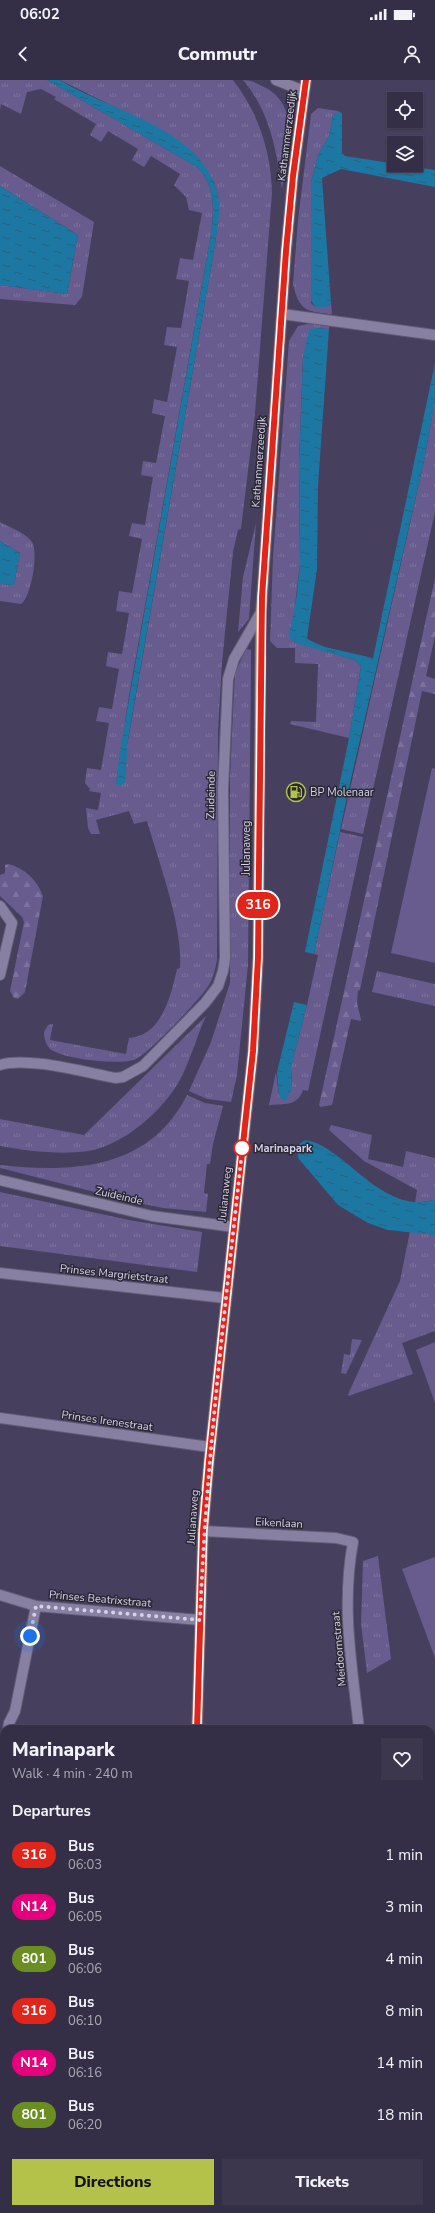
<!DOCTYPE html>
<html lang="en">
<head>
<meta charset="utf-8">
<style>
	:root { --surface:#342f46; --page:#3c374d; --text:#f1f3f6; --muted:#a9a9b3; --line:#4e4a5f; --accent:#b5c249 }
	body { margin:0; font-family:"Nunito Sans",sans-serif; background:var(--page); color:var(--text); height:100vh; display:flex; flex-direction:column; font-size:15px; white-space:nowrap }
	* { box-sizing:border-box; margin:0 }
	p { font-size:13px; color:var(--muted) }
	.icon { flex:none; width:22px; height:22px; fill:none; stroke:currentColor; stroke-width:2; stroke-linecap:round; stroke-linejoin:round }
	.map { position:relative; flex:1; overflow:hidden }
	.details { position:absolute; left:0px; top:1645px; width:435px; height:488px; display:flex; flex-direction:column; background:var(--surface); border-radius:12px 12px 0 0; box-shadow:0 1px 3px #0004,0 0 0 1px var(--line) }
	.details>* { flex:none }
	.badge { padding:0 8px; border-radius:13px; font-size:14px; line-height:26px }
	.controls { position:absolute; left:387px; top:12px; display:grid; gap:8px }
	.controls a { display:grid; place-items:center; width:36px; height:36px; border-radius:0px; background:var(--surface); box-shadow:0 1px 3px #0004,0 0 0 1px var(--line); font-size:20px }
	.you { position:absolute; width:20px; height:20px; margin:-10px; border:3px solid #fff; border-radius:50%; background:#1a73e8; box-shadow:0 0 0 6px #1a73e833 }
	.map>.badge { position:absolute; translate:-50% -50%; box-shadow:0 0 0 2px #fff }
	h2 { padding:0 12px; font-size:15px; line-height:36px }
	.round { display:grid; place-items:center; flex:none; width:42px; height:42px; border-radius:0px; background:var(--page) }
	.overview { display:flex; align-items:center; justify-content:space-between; height:68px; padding:0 12px }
	h1 { font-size:19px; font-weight:800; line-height:30px }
	.cta { display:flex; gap:8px; margin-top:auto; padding:8px 12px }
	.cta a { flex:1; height:46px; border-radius:0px; background:var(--accent); color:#111; font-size:16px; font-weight:800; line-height:46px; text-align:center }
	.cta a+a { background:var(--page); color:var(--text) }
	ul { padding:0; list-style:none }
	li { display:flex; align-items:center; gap:12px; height:52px; padding:0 12px }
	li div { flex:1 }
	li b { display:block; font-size:15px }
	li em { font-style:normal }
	li .badge { min-width:44px; font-weight:700; text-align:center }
	.status { display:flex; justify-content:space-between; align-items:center; height:28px; padding:0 20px; background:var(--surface); direction:ltr }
	.status svg { height:11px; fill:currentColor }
	header { display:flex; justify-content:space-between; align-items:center; height:52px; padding:0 12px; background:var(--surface); font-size:18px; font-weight:800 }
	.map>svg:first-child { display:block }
	.grass { fill:url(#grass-tufts) }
	.forest { fill:url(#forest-firs) }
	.pitch { fill:#685b8e }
	.water { fill:url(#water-ripples) }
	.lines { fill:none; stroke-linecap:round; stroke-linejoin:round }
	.minor-casing { stroke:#625c75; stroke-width:12 }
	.major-casing { stroke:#625c75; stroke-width:12 }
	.minor { stroke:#8780a2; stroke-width:10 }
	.major { stroke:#cb9783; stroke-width:10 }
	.line-casing { stroke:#fff; stroke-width:9 }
	.line { stroke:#e1251b; stroke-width:6 }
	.walk { stroke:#d6d2e5; stroke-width:4; stroke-dasharray:0 7.2 }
	.stop-dot { fill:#fff; stroke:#e1251b; stroke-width:2 }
	.labels { text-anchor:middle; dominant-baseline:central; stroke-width:3; stroke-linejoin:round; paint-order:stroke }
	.street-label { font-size:11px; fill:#d6d2e5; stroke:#2b2836 }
	.poi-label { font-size:11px; fill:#d6d2e5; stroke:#2b2836; text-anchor:start }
	.stop-label { font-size:11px; font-weight:bold; fill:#d6d2e5; stroke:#2b2836; text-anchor:start }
</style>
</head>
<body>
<div class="status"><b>06:02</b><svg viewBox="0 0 49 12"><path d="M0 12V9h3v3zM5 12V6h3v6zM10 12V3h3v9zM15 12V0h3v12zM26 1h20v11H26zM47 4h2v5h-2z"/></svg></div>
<header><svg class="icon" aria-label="back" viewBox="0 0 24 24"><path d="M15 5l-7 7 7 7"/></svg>Commutr<svg class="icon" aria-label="person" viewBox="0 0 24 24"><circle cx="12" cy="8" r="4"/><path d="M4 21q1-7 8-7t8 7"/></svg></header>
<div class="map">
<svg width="435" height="2133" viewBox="0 0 435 2133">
	<defs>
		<pattern id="grass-tufts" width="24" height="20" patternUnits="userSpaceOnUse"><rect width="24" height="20" fill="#685b8e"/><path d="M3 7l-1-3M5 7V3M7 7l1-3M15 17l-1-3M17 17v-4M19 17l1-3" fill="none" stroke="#7d729e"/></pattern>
		<pattern id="forest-firs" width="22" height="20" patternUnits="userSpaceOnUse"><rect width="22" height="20" fill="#685b8e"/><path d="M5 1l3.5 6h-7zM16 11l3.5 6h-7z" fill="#7d729e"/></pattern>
		<pattern id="water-ripples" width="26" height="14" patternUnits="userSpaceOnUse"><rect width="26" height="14" fill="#1c77a2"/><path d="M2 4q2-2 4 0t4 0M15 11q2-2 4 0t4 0" fill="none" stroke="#2a617d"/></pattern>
	</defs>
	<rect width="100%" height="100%" fill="#463f5d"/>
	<g class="grass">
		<path d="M0,0H47L197,87C216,106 214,129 211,154L129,616L116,703L126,672L215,165L219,128L217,111L214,102L167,53L60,0H233C259,34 271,71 272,113L255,333L241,449L238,450L233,472L222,583L218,650L217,880C215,890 213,900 207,908C198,921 148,974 136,979C122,986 62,979 50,969C46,965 44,958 44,952L48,945L53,944L50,960L126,974L129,958C162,956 171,915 177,889L180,888C183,846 159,783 147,741L134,744L129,731L96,740L100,754H91L88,748L86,728L98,730L101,713L89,711L90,709L85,703L87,688L101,690L109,643L96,641L99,627L112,629L119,589L106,586L108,572L122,574L129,533L116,531L119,511L132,513L142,459L129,456L132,443L145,445L153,397L141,395L143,381L156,383L165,336L152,333L154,319L167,322L177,267L164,265L167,247L181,248L189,201L176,199L180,178L193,180L202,133L189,130L186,117L174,105L180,94L151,76L144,87L132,80L138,69L108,51L101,62L90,55L96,44L54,19L56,17L41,9L27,12L21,34L1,24L0,30Z"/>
		<path d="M243,0C252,0 258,4 266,8C302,27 286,77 282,109C276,69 270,32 243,0Z"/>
		<path d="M318,28L338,31L337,34L333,35L329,56L318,75L311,102V223L315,227H327L331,223L332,234C307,232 299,231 293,204L298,140L311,34Z"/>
		<polygon points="0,86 94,142 82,217 75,225 0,219 0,205 67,214 78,155 0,106"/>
		<polygon points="312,243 329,246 329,249 315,248 303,277 299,383 300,483 295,526 294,562 355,580 361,586 349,658 290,644 291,641 316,642 318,584 295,583 295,568 277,568 270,561 273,477 289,261 298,246"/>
		<polygon points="435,321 435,432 363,754 341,749 424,381"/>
		<path d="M0,442C9,447 26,453 32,462C39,472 31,518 21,524L0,521V504L14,505L20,473L0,461Z"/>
		<polygon points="256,443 249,539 238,552 243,497"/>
		<polygon points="246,569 251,570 251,584 248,885 237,995 231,1022 207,1019 189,1011 211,962 230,903 230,698 232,652 235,593"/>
		<path d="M340,752L363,757L308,1011L303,1010C298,1026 284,1024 269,1025L276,992L279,1016L292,1009L291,987L307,925L318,875L314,874Z"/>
		<polygon points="377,891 435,904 435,926 372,912"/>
		<path d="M206,936C197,956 191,978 181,998C165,1029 123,1066 88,1071C59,1075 28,1071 0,1066V1039L84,1055Z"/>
		<path d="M187,1015L205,1023L223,1026L213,1064L210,1084H207L204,1113L208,1114L206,1132L163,1128L134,1122L0,1088V1085C73,1093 149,1090 187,1015Z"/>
		<polygon points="331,1045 372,1055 368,1079 403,1087 406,1071 435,1078 435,1120 415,1123 417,1110 364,1081 329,1050"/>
		<polygon points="0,1112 129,1140 202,1152 197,1192 0,1166"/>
		<polygon points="410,1151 435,1155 435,1251 402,1263 413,1294 348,1316 349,1312 400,1201"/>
		<polygon points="352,1259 362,1260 346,1294 341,1293 344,1274 350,1275"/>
		<polygon points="378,1476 391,1579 367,1593 361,1544 363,1481"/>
	</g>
	<g class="forest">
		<polygon points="435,498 435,556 426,596 435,599 435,614 422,611 360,910 358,911 357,923 361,939 361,941 351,939 332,1025 320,1027 319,1025"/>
		<path d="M8,784C25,788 37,800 43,816L25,912L18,919L14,918L10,911L24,842L22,837L0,816V795L5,793V785Z"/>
	</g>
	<g class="pitch">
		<polygon points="432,688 435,689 435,883 391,873"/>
		<polygon points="435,1262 435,1323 416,1270"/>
		<polygon points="435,1477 435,1578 402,1489"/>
	</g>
	<g class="water">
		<path d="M47,0H60C109,31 199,47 217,111C222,128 217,148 215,165L128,659L125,702L122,705H118L116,703L121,665L211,154C214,129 216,106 197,87Z"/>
		<polygon points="338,31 342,33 342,73 345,76 435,90 435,107 341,89 322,98 331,223 327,227 315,227 311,220 311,102 318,75 329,56 333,35 337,34"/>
		<polygon points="0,106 78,155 67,214 0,205"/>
		<polygon points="315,248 329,249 318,406 317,489 307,558 309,560 325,567 373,578 435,283 435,321 424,381 348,712 314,874 305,872 349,658 361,586 355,580 298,564 290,559 289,555 297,514 300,483 299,383 303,277 309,250"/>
		<polygon points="0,461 20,473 14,505 0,504"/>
		<polygon points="294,922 307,925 291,987 292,1009 285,1021 279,1016 277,992"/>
		<path d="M305,1060C319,1062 329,1070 340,1078C362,1095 384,1118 413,1122C420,1123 428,1121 435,1120V1155L388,1150L368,1143L338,1125L298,1078L297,1066Z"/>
	</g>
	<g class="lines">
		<g class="minor-casing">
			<g id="minor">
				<polyline points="276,0 304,11"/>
				<polyline points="282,234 435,255"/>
				<polyline points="0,826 12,843 0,895"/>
				<path d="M0,985C27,976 87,993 116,998L123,997L143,986L205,923L218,906L223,891L225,878L223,709L228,599L234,579L261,532"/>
				<polyline points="0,1100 152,1136 234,1147"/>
				<polyline points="0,1193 225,1218"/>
				<polyline points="0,1338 210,1367"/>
				<path d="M203,1451L336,1458L353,1462C341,1527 352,1585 359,1649"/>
				<polyline points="0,1515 36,1526 200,1540"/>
				<polyline points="8,1649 9,1643 15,1631 36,1526"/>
				<polyline points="0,1820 4,1739"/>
				<polyline points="0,1907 4,1938"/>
				<polyline points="431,2074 435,2074"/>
				<polyline points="215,2133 223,2129"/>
			</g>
		</g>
		<g class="major-casing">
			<g id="major">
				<polyline points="197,1649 203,1451 209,1381 253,971 258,877 261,532 286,171 293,96 306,0"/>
				<polyline points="286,2129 288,2133"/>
			</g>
		</g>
		<use href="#minor" class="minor"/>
		<use href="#major" class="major"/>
	</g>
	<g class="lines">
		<g class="line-casing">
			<polyline id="line" points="197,1649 203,1451 209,1381 253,971 258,878 262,517 286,171 293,96 306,0"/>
		</g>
		<use href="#line" class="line"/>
		<path class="walk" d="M30,1556L36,1526L200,1540C206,1380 226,1221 243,1062L242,1068"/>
	</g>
	<defs>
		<g id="fuel-ring" transform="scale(1)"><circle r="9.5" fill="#2b2836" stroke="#b5c249" stroke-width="1.5"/><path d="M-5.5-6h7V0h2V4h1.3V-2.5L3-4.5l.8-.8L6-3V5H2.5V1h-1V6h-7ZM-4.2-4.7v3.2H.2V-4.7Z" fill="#b5c249"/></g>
	</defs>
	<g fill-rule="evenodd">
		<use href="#fuel-ring" x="296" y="712"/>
	</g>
	<circle class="stop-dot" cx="242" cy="1068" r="8"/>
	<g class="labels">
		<g class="street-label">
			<text transform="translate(287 56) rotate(-83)">Kathammerzeedijk</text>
			<text transform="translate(259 382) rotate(-86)">Kathammerzeedijk</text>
			<text transform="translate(211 715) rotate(-89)">Zuideinde</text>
			<text transform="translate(246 768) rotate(-90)">Julianaweg</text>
			<text transform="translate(225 1114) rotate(-84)">Julianaweg</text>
			<text transform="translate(119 1116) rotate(13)">Zuideinde</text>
			<text transform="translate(114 1194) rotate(6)">Prinses Margrietstraat</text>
			<text transform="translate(107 1341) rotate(8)">Prinses Irenestraat</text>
			<text transform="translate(193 1437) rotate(-86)">Julianaweg</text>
			<text transform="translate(279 1443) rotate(3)">Eikenlaan</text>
			<text transform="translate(100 1519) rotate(5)">Prinses Beatrixstraat</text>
			<text transform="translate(339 1569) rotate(-95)">Meidoornstraat</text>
		</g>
		<g class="poi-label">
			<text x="310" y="712">BP Molenaar</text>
		</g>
		<g class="stop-label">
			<text x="254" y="1068">Marinapark</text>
		</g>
	</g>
</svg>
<div class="controls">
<a><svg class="icon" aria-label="locate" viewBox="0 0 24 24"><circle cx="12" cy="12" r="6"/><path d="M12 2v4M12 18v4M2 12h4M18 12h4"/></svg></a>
<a><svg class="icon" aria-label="layers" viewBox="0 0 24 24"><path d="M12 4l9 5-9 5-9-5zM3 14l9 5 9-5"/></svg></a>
</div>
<div class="you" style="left:30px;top:1556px"></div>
<b class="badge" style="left:258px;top:825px;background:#e1251b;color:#fff">316</b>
<section class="details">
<div class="overview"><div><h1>Marinapark</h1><p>Walk · 4 min · 240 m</p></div><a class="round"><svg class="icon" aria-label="heart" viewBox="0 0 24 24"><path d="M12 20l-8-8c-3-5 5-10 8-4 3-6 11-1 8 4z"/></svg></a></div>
<h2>Departures</h2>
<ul>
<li><span class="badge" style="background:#e1251b;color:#fff">316</span><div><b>Bus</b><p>06:03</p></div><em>1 min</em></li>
<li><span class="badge" style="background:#e6007e;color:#fff">N14</span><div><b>Bus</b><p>06:05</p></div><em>3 min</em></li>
<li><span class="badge" style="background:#6b8e23;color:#fff">801</span><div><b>Bus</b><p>06:06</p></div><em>4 min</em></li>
<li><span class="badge" style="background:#e1251b;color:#fff">316</span><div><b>Bus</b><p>06:10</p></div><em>8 min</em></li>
<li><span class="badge" style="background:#e6007e;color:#fff">N14</span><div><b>Bus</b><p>06:16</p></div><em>14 min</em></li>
<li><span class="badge" style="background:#6b8e23;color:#fff">801</span><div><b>Bus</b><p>06:20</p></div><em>18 min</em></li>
</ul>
<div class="cta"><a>Directions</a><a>Tickets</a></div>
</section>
</div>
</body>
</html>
